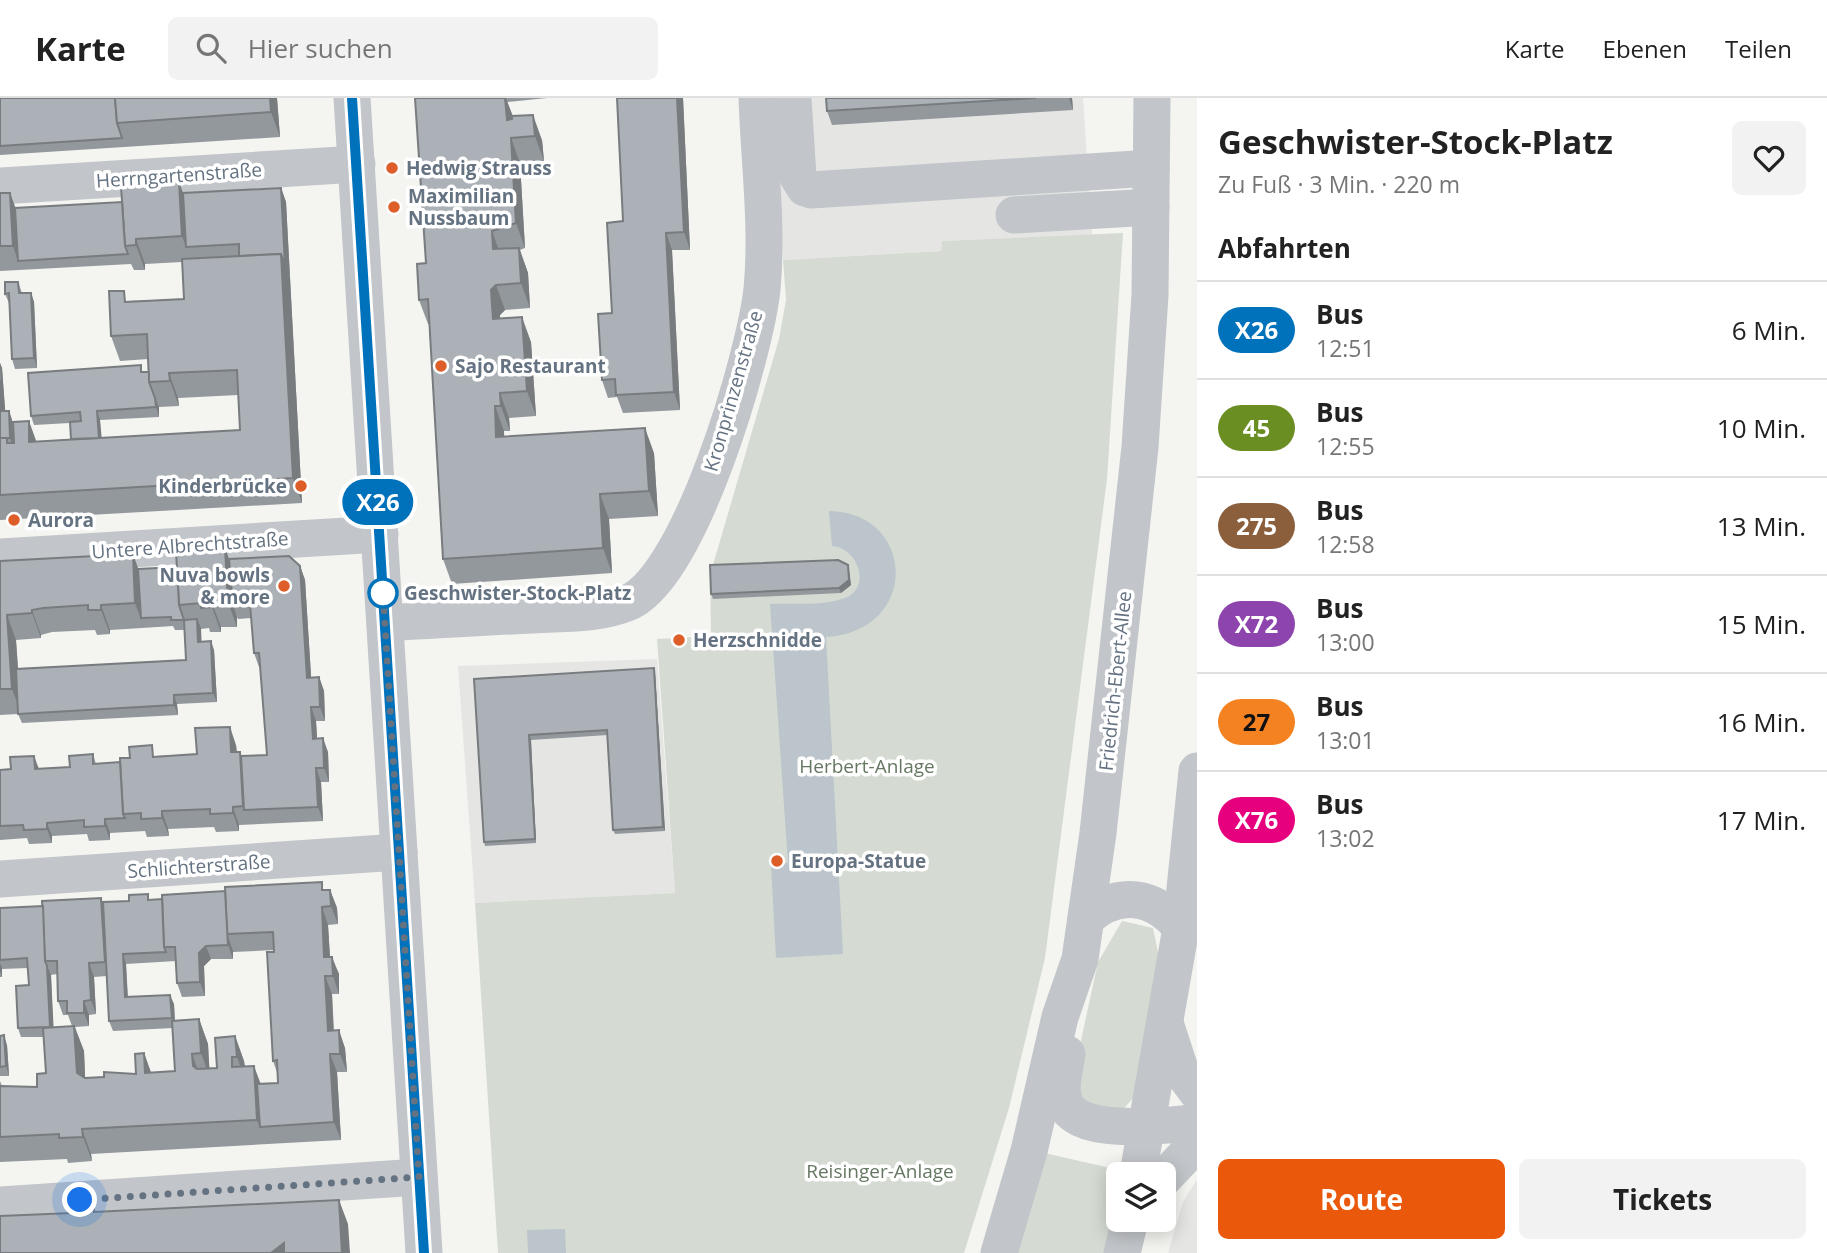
<!DOCTYPE html>
<html lang="de">
<head>
<meta charset="utf-8">
<style>
	:root { --surface:#fff; --page:#f2f2f2; --text:#222; --muted:#767676; --line:#e0e0e0; --accent:#ea580c }
	body { margin:0; font-family:"Open Sans",sans-serif; background:var(--page); color:var(--text); height:100vh; display:flex; flex-direction:column; font-size:26px; white-space:nowrap }
	* { box-sizing:border-box; margin:0 }
	p { font-size:23px; color:var(--muted) }
	.icon { flex:none; width:38px; height:38px; fill:none; stroke:currentColor; stroke-width:2; stroke-linecap:round; stroke-linejoin:round }
	.map { position:relative; flex:1; overflow:hidden }
	.drawer { display:flex; flex-direction:column; background:var(--surface); width:630px }
	.drawer>* { flex:none }
	.badge { padding:0 14px; border-radius:23px; font-size:24px; line-height:46px }
	.controls { position:absolute; left:1106px; top:1064px; display:grid; gap:14px }
	.controls a { display:grid; place-items:center; width:70px; height:70px; border-radius:10px; background:var(--surface); box-shadow:0 4px 18px #0003; font-size:35px }
	.you { position:absolute; width:35px; height:35px; margin:-18px; border:5px solid #fff; border-radius:50%; background:#1a73e8; box-shadow:0 0 0 10px #1a73e833 }
	.map>.badge { position:absolute; translate:-50% -50%; box-shadow:0 0 0 4px #fff }
	h2 { padding:0 21px; font-size:26px; line-height:63px }
	.round { display:grid; place-items:center; flex:none; width:74px; height:74px; border-radius:10px; background:var(--page) }
	.headline { display:flex; align-items:center; justify-content:space-between; height:119px; padding:0 21px }
	h1 { font-size:33px; font-weight:700; line-height:52px }
	.action { display:flex; gap:14px; margin-top:auto; padding:14px 21px }
	.action a { flex:1; height:80px; border-radius:10px; background:var(--accent); color:#fff; font-size:28px; font-weight:700; line-height:80px; text-align:center }
	.action a+a { background:var(--page); color:var(--text) }
	ul { padding:0; list-style:none }
	li { display:flex; align-items:center; gap:21px; height:98px; padding:0 21px; border-top:2px solid var(--line) }
	li div { flex:1 }
	li b { display:block; font-size:26px }
	li em { font-style:normal }
	li .badge { min-width:77px; font-weight:700; text-align:center }
	header { display:flex; align-items:center; gap:42px; box-sizing:border-box; height:98px; padding:0 35px; background:var(--surface); border-bottom:2px solid var(--line) }
	header strong { font-size:33px }
	nav { display:flex; gap:38px; margin-inline-start:auto; font-size:24px }
	.search { width:490px; height:63px; background:var(--page); display:flex; align-items:center; gap:18px; box-sizing:border-box; padding:0 24px; border-radius:10px; color:var(--muted); font-size:26px }
	main { display:flex; flex:1; min-height:0 }
	.map>svg:first-child { display:block }
	.built { fill:#e5e6e4 }
	.green { fill:#d5dbd2 }
	.water { fill:#bbc5cb }
	.lines { fill:none; stroke-linecap:round; stroke-linejoin:round }
	.minor { stroke:#c2c5c9; stroke-width:37 }
	.wall { fill:#93989d; fill-rule:evenodd }
	.shaded-wall { fill:#787c7f }
	.building { fill:#abb1b6; stroke:#787c7f; stroke-width:2 }
	.line-casing { stroke:#fff; stroke-width:16 }
	.line { stroke:#0072bc; stroke-width:10 }
	.walk { stroke:#647281; stroke-width:7; stroke-dasharray:0 12.6 }
	.poi-dot { fill:#dd5e28; stroke:#fff; stroke-width:2.5 }
	.stop-dot { fill:#fff; stroke:#0072bc; stroke-width:3.5 }
	.labels { text-anchor:middle; dominant-baseline:central; stroke-width:7; stroke-linejoin:round; paint-order:stroke }
	.poi-label { font-size:19px; font-weight:bold; fill:#647281; stroke:#fff; text-anchor:start }
	.street-label { font-size:19px; fill:#647281; stroke:#fff }
	.stop-label { font-size:19px; font-weight:bold; fill:#647281; stroke:#fff; text-anchor:start }
	.park-label { font-size:19px; fill:#667863; stroke:#fff }
</style>
</head>
<body>
<header>
<strong>Karte</strong>
<div class="search"><svg class="icon" aria-label="search" viewBox="0 0 24 24"><circle cx="10" cy="10" r="6"/><path d="M15 15l6 6"/></svg>Hier suchen</div>
<nav><a>Karte</a><a>Ebenen</a><a>Teilen</a></nav>
</header>
<main>
<div class="map">
<svg width="1197" height="1155" viewBox="0 0 1197 1155">
	<rect width="100%" height="100%" fill="#f4f5f1"/>
	<g class="built">
		<polygon points="776,0 1083,0 1092,137 942,143 941,153 783,162"/>
		<polygon points="657,561 675,795 475,805 458,568"/>
		<polygon points="1197,1081 1197,1155 1168,1155 1183,1104"/>
	</g>
	<g class="green">
		<polygon points="1123,135 1107,381 1045,860 1009,1010 964,1155 498,1155 475,805 675,795 657,541 711,538 710,477 779,241 786,202 783,162 941,153 942,143"/>
		<polygon points="1122,823 1153,830 1162,874 1137,996 1124,1010 1096,1011 1081,1005 1072,984 1098,864"/>
		<polygon points="1040,1054 1128,1074 1118,1076 1118,1122 1111,1155 1010,1155"/>
	</g>
	<g class="water">
		<path d="M829,413C916,414 921,533 826,539L843,856L776,860L771,767L788,765L770,506C792,505 821,508 842,501C873,492 859,450 832,448Z"/>
		<polygon points="565,1131 566,1155 528,1155 527,1132"/>
	</g>
	<g class="lines">
		<g class="minor">
			<polyline points="352,0 424,1155"/>
			<polyline points="793,0 798,79 805,90 811,92 1151,70"/>
			<polyline points="0,88 357,66"/>
			<polyline points="1014,117 1151,109"/>
			<polyline points="0,459 380,436"/>
			<path d="M385,525C435,522 484,519 533,517C565,515 598,517 627,505C690,481 755,256 762,191C768,128 759,62 757,0"/>
			<polyline points="0,781 399,754"/>
			<path d="M1086,821C1117,791 1155,797 1181,830"/>
			<polyline points="1166,928 1180,971 1197,994"/>
			<path d="M1067,956C1065,970 1060,986 1063,999C1071,1042 1165,1026 1197,1025"/>
			<polyline points="1138,1076 1181,830 1197,673"/>
			<polyline points="1164,1080 1197,1045"/>
			<polyline points="0,1107 419,1079"/>
			<polyline points="999,1155 1029,1053 1060,919 1080,861 1098,735 1140,349 1150,197 1152,0"/>
			<polyline points="1122,1155 1130,1122"/>
		</g>
	</g>
	<g class="wall">
		<polygon points="0,0 277,0 280,39 0,57"/>
		<polygon points="415,0 547,0 507,4 513,18 542,42 544,63 520,65 525,150 520,152 528,175 530,210 505,212 500,217 500,220 531,244 536,318 509,320 510,333 504,333 504,339 654,355 658,418 609,421 612,475 452,486 443,461 429,226 428,226 419,202 426,165"/>
		<polygon points="617,0 683,0 690,152 672,152 680,312 623,315 617,299 608,300 602,282 612,215 623,123"/>
		<polygon points="826,0 1072,0 1073,12 832,27 827,13"/>
		<path d="M179,84L183,95L281,90L286,104L302,405L0,422V265L2,270L5,313H9L12,322L14,345L71,341L70,325L34,327L31,318L143,274L149,273L148,261L120,263L111,238L128,203L184,201L182,164L145,166V172H134L131,166L0,173V182V95H10L15,110L122,104ZM238,297L240,332L101,340L100,322L159,319V309L179,308L178,300Z"/>
		<polygon points="18,184 22,195 31,195 34,204 37,270 15,271 12,261 9,205 5,196"/>
		<path d="M225,450L229,461L300,468L305,482L311,579H319L324,593L325,623H316L317,641L328,654L329,684H321L323,723L239,727V733L216,734L214,729L168,731L169,738L147,739L145,733L110,735V742L89,743L87,736L52,738V745L29,746L27,740L0,742V672L70,669L93,656L96,666L120,664L156,658L197,656L236,647L237,654H240L241,658L267,657L260,569H259L254,555L251,520L238,521L237,519V529H221V534H210L209,530L201,531V544L214,552L217,604L177,606L178,617L22,625L18,616L0,617V463L138,471L177,469ZM173,528L175,532H185L186,562L18,571L16,542L41,540V537L52,534L95,532L97,537L110,536V532Z"/>
		<polygon points="849,472 851,487 841,495 713,501 711,496"/>
		<polygon points="654,570 655,575 665,733 615,736 613,732 608,637 531,642 536,745 485,748 484,744 474,581"/>
		<path d="M330,792L337,810L338,826L328,827L330,859L339,876V896H332L334,932L345,950L347,974H337L341,1042L91,1056L92,1063L68,1065L67,1061L0,1064V983L2,988L37,989L46,975L44,939H21L18,930L29,887L28,870L2,871V870V879H0V810ZM274,852L273,963L278,977V985L261,986L245,968L244,963L235,938L217,970L209,971L208,946L199,921L175,923L174,906L128,899L126,866L176,863L177,885L182,899L205,898L204,868L211,861H233V853V854ZM57,876L58,903L63,917H68L72,928L53,930L51,877ZM107,878L109,923L113,933L173,930L175,973L151,975L144,955L136,976L85,980L84,953L75,929L89,928V917L96,916L94,879Z"/>
		<polygon points="0,938 7,947 9,978 0,978"/>
	</g>
	<g class="shaded-wall">
		<polygon points="270,0 277,0 280,39 271,14"/>
		<polygon points="505,0 506,0 514,22 507,22"/>
		<polygon points="677,0 683,0 690,152 684,134"/>
		<polygon points="1069,0 1072,0 1073,12"/>
		<polygon points="533,17 542,42 544,63 535,38"/>
		<polygon points="511,40 520,65 525,150 516,125"/>
		<polygon points="179,84 188,109 186,149 182,138"/>
		<polygon points="281,90 286,104 290,180 285,167"/>
		<polygon points="10,95 19,119 18,163 13,148"/>
		<polygon points="492,133 501,158 493,151"/>
		<polygon points="666,135 672,152 680,312 674,294"/>
		<polygon points="136,141 145,166 145,172 136,147"/>
		<polygon points="519,150 528,175 530,210 521,185"/>
		<polygon points="281,156 290,180 302,405 293,380"/>
		<polygon points="496,187 505,212 500,217 502,246 493,221 491,192"/>
		<polygon points="31,195 34,204 37,270 34,260"/>
		<polygon points="522,219 531,244 536,318 527,293"/>
		<polygon points="0,265 2,270 6,323 2,313"/>
		<polygon points="169,275 178,300 179,308 170,283"/>
		<polygon points="500,295 509,320 510,333 501,308"/>
		<polygon points="155,300 159,309 159,319 156,309"/>
		<polygon points="495,308 504,333 505,364 496,339"/>
		<polygon points="9,313 12,322 14,350 10,340"/>
		<polygon points="97,313 100,322 104,365 100,355"/>
		<polygon points="29,323 38,348 29,344"/>
		<polygon points="645,330 654,355 658,418 649,393"/>
		<polygon points="600,396 609,421 612,475 603,450"/>
		<polygon points="225,450 234,475 233,507 237,519 237,529 228,504"/>
		<polygon points="133,456 142,481 141,520 144,529 135,505"/>
		<polygon points="848,467 849,472 851,487 841,495 839,490"/>
		<polygon points="300,468 305,482 312,593 307,580"/>
		<polygon points="212,505 221,529 221,534 212,509"/>
		<polygon points="101,507 110,532 110,536 101,512"/>
		<polygon points="32,512 41,537 41,540 32,515"/>
		<polygon points="7,517 16,542 21,615 12,591"/>
		<polygon points="197,521 201,530 202,553 198,544"/>
		<polygon points="211,543 214,552 217,604 213,595"/>
		<polygon points="654,570 655,575 665,733 663,729"/>
		<polygon points="319,579 324,593 325,623 320,609"/>
		<polygon points="174,597 177,606 178,617 174,607"/>
		<polygon points="311,609 316,623 318,655 313,641"/>
		<polygon points="230,629 236,647 238,672 231,654"/>
		<polygon points="529,637 531,642 536,745 535,741"/>
		<polygon points="323,640 328,654 329,684 324,670"/>
		<polygon points="34,658 39,671 35,671"/>
		<polygon points="316,670 321,684 323,723 318,709"/>
		<polygon points="233,709 239,727 239,733 233,715"/>
		<polygon points="162,713 168,731 169,738 162,720"/>
		<polygon points="105,721 110,735 110,742 105,728"/>
		<polygon points="47,725 52,738 52,745 47,731"/>
		<polygon points="330,792 337,810 338,826 331,808"/>
		<polygon points="322,809 328,827 331,877 324,859"/>
		<polygon points="228,839 233,853 233,861 228,847"/>
		<polygon points="206,848 211,861 204,868 205,898 200,884 199,855"/>
		<polygon points="123,856 126,866 128,908 125,899"/>
		<polygon points="332,859 339,876 339,896 333,878"/>
		<polygon points="0,865 2,870 2,879 0,873"/>
		<polygon points="89,865 94,879 96,916 91,902"/>
		<polygon points="47,868 51,877 54,938 50,929"/>
		<polygon points="325,878 332,896 334,951 328,933"/>
		<polygon points="170,897 174,906 175,929 172,920"/>
		<polygon points="84,903 89,917 89,928 84,915"/>
		<polygon points="199,921 208,946 210,980 201,955"/>
		<polygon points="74,928 84,953 86,1000 77,975"/>
		<polygon points="339,932 345,950 347,974 340,956"/>
		<polygon points="4,937 7,947 9,978 6,968"/>
		<polygon points="235,938 244,963 246,984 237,959"/>
		<polygon points="144,955 153,980 145,975"/>
		<polygon points="192,956 201,981 193,968"/>
		<polygon points="330,956 337,974 341,1042 334,1024"/>
		<polygon points="254,968 263,992 260,1029 257,1022"/>
		<polygon points="82,1031 91,1056 92,1063 83,1039"/>
		<polygon points="339,1102 348,1126 350,1155 342,1155"/>
		<polygon points="284,1145 287,1155 271,1155"/>
	</g>
	<g class="building">
		<polygon points="0,0 115,0 117,25 122,40 0,48"/>
		<polygon points="115,0 270,0 271,14 117,25"/>
		<polygon points="415,0 505,0 507,22 512,21 512,18 533,17 535,38 511,40 516,125 492,133 493,151 519,150 521,185 496,187 491,192 493,221 522,219 527,293 500,295 501,308 495,308 496,339 645,330 649,393 600,396 603,450 443,461 428,201 419,202 417,166 426,165"/>
		<polygon points="617,0 677,0 684,134 666,135 674,294 616,297 615,281 602,282 598,216 612,215 607,125 623,123"/>
		<polygon points="826,0 1036,0 827,13"/>
		<polygon points="179,84 182,138 136,141 136,147 125,148 121,88"/>
		<polygon points="281,90 285,167 281,156 239,158 239,146 186,149 183,95"/>
		<polygon points="0,95 10,95 13,148 0,148"/>
		<polygon points="122,104 125,148 128,156 18,163 15,110"/>
		<polygon points="281,156 293,380 0,397 0,340 7,340 7,345 14,345 13,324 29,323 29,344 240,332 237,272 169,275 170,283 149,284 147,236 111,238 109,193 124,193 125,204 184,201 182,161"/>
		<polygon points="5,184 18,184 19,195 31,195 34,260 12,261 9,195 5,196"/>
		<polygon points="141,267 141,274 149,274 149,284 155,300 156,309 97,313 99,340 71,341 70,324 81,323 80,314 31,318 28,275"/>
		<polygon points="0,282 2,313 9,313 10,340 0,340"/>
		<polygon points="225,450 228,504 212,505 212,509 201,510 201,505 179,507 176,453"/>
		<polygon points="133,456 135,505 101,507 101,512 88,512 88,507 43,510 32,512 32,515 7,517 12,591 0,591 0,463"/>
		<polygon points="289,458 300,468 307,580 319,579 320,609 311,609 313,641 323,640 324,670 316,670 318,709 244,712 241,658 267,657 259,555 254,555 250,506 233,507 229,461"/>
		<polygon points="838,462 848,467 849,482 839,490 711,496 710,467"/>
		<polygon points="177,469 179,507 184,522 171,522 171,519 141,520 138,471"/>
		<polygon points="197,521 198,544 211,543 213,595 174,597 174,607 18,616 16,571 186,562 184,522"/>
		<polygon points="654,570 663,729 613,732 607,632 529,637 535,741 484,744 474,581"/>
		<polygon points="230,629 231,654 240,654 243,708 233,709 233,715 210,716 210,711 162,713 162,720 141,721 141,715 123,716 120,660 130,660 129,649 152,647 153,659 197,656 195,630"/>
		<polygon points="93,656 93,666 120,664 123,716 125,720 105,721 105,728 84,729 84,722 47,725 47,731 24,732 23,727 0,728 0,672 11,671 10,659 34,658 35,671 70,669 69,658"/>
		<polygon points="322,784 322,792 330,792 331,808 322,809 324,859 332,859 333,878 325,878 328,933 339,932 340,956 330,956 334,1024 260,1029 257,986 278,985 277,962 273,963 267,854 274,854 273,834 227,836 225,789"/>
		<polygon points="225,793 228,847 206,848 199,855 200,884 177,885 175,849 164,849 162,797"/>
		<polygon points="148,796 148,802 162,801 164,849 166,854 123,856 125,899 170,897 172,920 109,923 103,804 129,803 129,797"/>
		<polygon points="101,800 105,864 89,865 91,902 84,903 84,915 67,915 67,903 58,903 57,863 45,863 42,803"/>
		<polygon points="43,808 45,863 47,868 50,929 18,930 16,888 29,887 27,860 0,862 0,810"/>
		<polygon points="199,921 201,955 192,956 193,968 197,971 217,970 215,940 235,938 237,959 232,959 232,969 254,968 257,1022 82,1031 83,1039 59,1040 59,1036 0,1039 0,988 37,989 37,976 46,975 43,930 74,928 77,975 85,980 104,979 104,974 136,976 135,956 144,955 145,975 175,973 172,923"/>
		<polygon points="4,937 6,968 0,969 0,938"/>
		<polygon points="339,1102 342,1155 284,1155 284,1145 271,1155 0,1155 0,1118 72,1115 71,1109 94,1108 94,1114"/>
	</g>
	<g class="lines">
		<g class="line-casing">
			<polyline id="line" points="352,0 424,1155"/>
		</g>
		<use href="#line" class="line"/>
		<polyline class="walk" points="80,1102 419,1079 383,495"/>
	</g>
	<g class="poi-dot">
		<circle cx="392" cy="70" r="7"/>
		<circle cx="394" cy="109" r="7"/>
		<circle cx="441" cy="268" r="7"/>
		<circle cx="301" cy="388" r="7"/>
		<circle cx="14" cy="422" r="7"/>
		<circle cx="284" cy="488" r="7"/>
		<circle cx="679" cy="542" r="7"/>
		<circle cx="777" cy="763" r="7"/>
	</g>
	<circle class="stop-dot" cx="383" cy="495" r="14"/>
	<g class="labels">
		<g class="poi-label">
			<text x="406" y="70">Hedwig Strauss</text>
			<text x="408" y="98">Maximilian<tspan x="408" dy="22">Nussbaum</tspan></text>
			<text x="455" y="268">Sajo Restaurant</text>
			<text x="287" y="388" text-anchor="end">Kinderbrücke</text>
			<text x="28" y="422">Aurora</text>
			<text x="270" y="477" text-anchor="end">Nuva bowls<tspan x="270" dy="22">&amp; more</tspan></text>
			<text x="693" y="542">Herzschnidde</text>
			<text x="791" y="763">Europa-Statue</text>
		</g>
		<g class="street-label">
			<text transform="translate(179 77) rotate(-4)">Herrngartenstraße</text>
			<text transform="translate(733 293) rotate(-74)">Kronprinzenstraße</text>
			<text transform="translate(190 447) rotate(-4)">Untere Albrechtstraße</text>
			<text transform="translate(1115 583) rotate(-84)">Friedrich-Ebert-Allee</text>
			<text transform="translate(199 768) rotate(-4)">Schlichterstraße</text>
		</g>
		<g class="stop-label">
			<text x="404" y="495">Geschwister-Stock-Platz</text>
		</g>
		<g class="park-label">
			<text x="867" y="668">Herbert-Anlage</text>
			<text x="880" y="1073">Reisinger-Anlage</text>
		</g>
	</g>
</svg>
<div class="controls">
<a><svg class="icon" aria-label="layers" viewBox="0 0 24 24"><path d="M12 4l9 5-9 5-9-5zM3 14l9 5 9-5"/></svg></a>
</div>
<div class="you" style="left:80px;top:1102px"></div>
<b class="badge" style="left:378px;top:404px;background:#0072bc;color:#fff">X26</b>
</div>
<section class="drawer">
<div class="headline"><div><h1>Geschwister-Stock-Platz</h1><p>Zu Fuß · 3 Min. · 220 m</p></div><a class="round"><svg class="icon" aria-label="heart" viewBox="0 0 24 24"><path d="M12 20l-8-8c-3-5 5-10 8-4 3-6 11-1 8 4z"/></svg></a></div>
<h2>Abfahrten</h2>
<ul>
<li><span class="badge" style="background:#0072bc;color:#fff">X26</span><div><b>Bus</b><p>12:51</p></div><em>6 Min.</em></li>
<li><span class="badge" style="background:#6b8e23;color:#fff">45</span><div><b>Bus</b><p>12:55</p></div><em>10 Min.</em></li>
<li><span class="badge" style="background:#8b5e3c;color:#fff">275</span><div><b>Bus</b><p>12:58</p></div><em>13 Min.</em></li>
<li><span class="badge" style="background:#8e44ad;color:#fff">X72</span><div><b>Bus</b><p>13:00</p></div><em>15 Min.</em></li>
<li><span class="badge" style="background:#f58220;color:#111">27</span><div><b>Bus</b><p>13:01</p></div><em>16 Min.</em></li>
<li><span class="badge" style="background:#e6007e;color:#fff">X76</span><div><b>Bus</b><p>13:02</p></div><em>17 Min.</em></li>
</ul>
<div class="action"><a>Route</a><a>Tickets</a></div>
</section>
</main>
</body>
</html>
